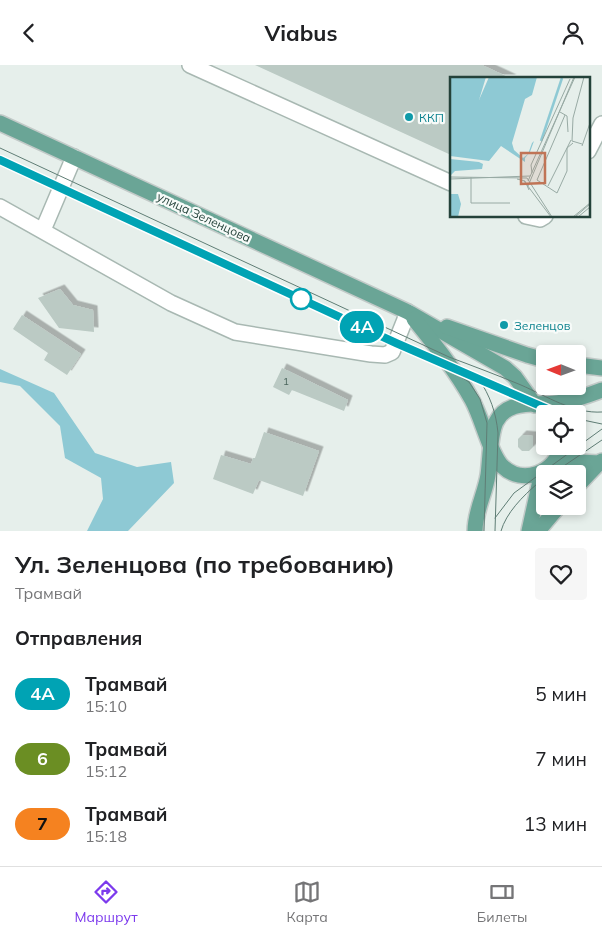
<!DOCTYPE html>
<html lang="ru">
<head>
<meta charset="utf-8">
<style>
	:root { --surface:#fff; --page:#f6f6f6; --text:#202124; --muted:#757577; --line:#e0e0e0; --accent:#7c3aed }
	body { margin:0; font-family:Mulish,sans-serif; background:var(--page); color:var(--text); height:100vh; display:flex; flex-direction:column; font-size:19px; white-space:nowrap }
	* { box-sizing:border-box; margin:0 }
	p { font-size:16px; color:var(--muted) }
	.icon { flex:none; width:28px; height:28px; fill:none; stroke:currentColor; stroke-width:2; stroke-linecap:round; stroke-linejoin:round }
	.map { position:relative; height:466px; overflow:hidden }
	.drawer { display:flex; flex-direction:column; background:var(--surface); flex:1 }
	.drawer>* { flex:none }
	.badge { padding:0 10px; border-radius:16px; font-size:18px; line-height:32px }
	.needle { width:32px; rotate:271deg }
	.buttons { position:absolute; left:536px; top:280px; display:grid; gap:10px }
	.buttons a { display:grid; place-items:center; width:50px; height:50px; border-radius:5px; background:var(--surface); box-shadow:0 2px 8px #0003; font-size:25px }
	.map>.badge { position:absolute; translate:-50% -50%; box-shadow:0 0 0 2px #fff }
	h2 { padding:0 15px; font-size:19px; line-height:45px }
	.round { display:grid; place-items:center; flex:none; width:52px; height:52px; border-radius:5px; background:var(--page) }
	.headline { display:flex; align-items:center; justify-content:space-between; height:85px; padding:0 15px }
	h1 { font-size:24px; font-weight:700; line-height:38px }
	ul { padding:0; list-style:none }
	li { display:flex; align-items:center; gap:15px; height:65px; padding:0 15px }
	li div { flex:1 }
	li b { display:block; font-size:19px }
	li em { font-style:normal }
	li .badge { min-width:55px; font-weight:700; text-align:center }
	header { display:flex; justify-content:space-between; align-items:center; height:65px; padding:0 15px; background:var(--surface); font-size:22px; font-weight:700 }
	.tabs { display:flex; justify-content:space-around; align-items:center; height:70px; border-top:1px solid var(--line); background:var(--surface); font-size:14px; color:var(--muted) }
	.tabs a { display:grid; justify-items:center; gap:2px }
	.tabs .selected { color:var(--accent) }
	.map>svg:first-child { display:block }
	.water { fill:#8ec9d4 }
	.building { fill:#bbcac4; filter:url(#shadow) }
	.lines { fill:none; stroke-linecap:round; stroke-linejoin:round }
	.minor-casing { stroke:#a8b8b2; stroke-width:18 }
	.major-casing { stroke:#c2cac8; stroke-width:18 }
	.minor { stroke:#fff; stroke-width:15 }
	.major { stroke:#6aa596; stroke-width:15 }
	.tram { stroke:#5f7d75; stroke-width:1 }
	.line-casing { stroke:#fff; stroke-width:11 }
	.line { stroke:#00a3b4; stroke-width:8 }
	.culture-dot { fill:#0f9aa8; stroke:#f7fbf9; stroke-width:2 }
	.stop-dot { fill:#fff; stroke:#00a3b4; stroke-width:2.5 }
	.labels { text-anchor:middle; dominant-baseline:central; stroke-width:4.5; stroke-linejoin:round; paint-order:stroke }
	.number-label { font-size:10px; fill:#4a645c }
	.culture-label { font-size:12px; fill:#0d838f; stroke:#f7fbf9; text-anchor:start }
	.street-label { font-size:12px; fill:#24423a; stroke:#f7fbf9 }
	.inset-river { fill:none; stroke:#8ec9d4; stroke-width:2.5 }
	.inset-road { fill:none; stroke:#98aaa4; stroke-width:1 }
	.view { fill:#c07456; fill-opacity:0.15; stroke:#c07456; stroke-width:2.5 }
	.inset-edge { fill:none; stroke:#24423a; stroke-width:2.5 }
</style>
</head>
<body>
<header><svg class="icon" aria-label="back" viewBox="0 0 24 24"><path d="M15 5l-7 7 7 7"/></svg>Viabus<svg class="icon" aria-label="person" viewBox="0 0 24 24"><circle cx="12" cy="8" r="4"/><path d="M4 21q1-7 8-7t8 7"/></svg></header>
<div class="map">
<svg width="602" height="466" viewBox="0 0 602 466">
	<defs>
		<filter id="shadow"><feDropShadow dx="4.5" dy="-4.5" stdDeviation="0" flood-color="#0004"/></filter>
	</defs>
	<rect width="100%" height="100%" fill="#e6efeb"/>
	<polygon class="water" points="0,304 54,328 95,388 137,402 171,397 174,418 128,466 87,466 103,434 101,413 65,393 60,361 20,321 0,317"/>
	<g class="building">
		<polygon points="255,0 482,0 512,14 451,14 451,90"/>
		<polygon points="60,224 73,240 93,245 94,267 59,263 38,233"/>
		<polygon points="22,250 81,289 67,310 44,295 48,288 13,264"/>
		<polygon points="282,303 348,335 344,346 292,325 289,330 273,322"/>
		<polygon points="264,367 319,386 303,431 259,415 253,429 213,414 221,390 251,399 253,393 255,393"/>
		<polygon points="522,370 533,371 533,382 529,386 522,386 518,382 518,374"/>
	</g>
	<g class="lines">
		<g class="minor-casing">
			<g id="minor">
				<polyline points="190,0 451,118"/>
				<polyline points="588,86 602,59"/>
				<polyline points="0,142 171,238 235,267 371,289 385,290 392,287 408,247"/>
				<polyline points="526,151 540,154 545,151"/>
				<polyline points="43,165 74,92"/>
			</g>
		</g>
		<g class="major-casing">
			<g id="major">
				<polyline points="0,58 408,247 505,303 515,312 535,340"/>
				<path d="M414,254C435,280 456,306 472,335C482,353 490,389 502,401C523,421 555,408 562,381"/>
				<polyline points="447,262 527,290 545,295"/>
				<polyline points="578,300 602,303"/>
				<polyline points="578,420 599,398"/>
				<path d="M475,466C475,446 485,429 488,410C490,396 490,369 496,357C508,332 539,342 562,337C575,335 589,330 602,325"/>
				<path d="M529,466L539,420C550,391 573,397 599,398L602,396"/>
				<polyline points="538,466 559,441"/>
			</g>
		</g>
		<use href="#minor" class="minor"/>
		<use href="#major" class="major"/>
		<g class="tram">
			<path d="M0,83L449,292C473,301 497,310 521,320C546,331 574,349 602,347"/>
			<polyline points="0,95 396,278 559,349"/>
			<polyline points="458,310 469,317 480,334 487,358 484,466"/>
			<path d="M479,314C490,331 496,347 498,368L495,466"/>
			<polyline points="578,354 602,359"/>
			<polyline points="552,409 602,375"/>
			<polyline points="495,453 514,428 602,364"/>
			<path d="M501,466C506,448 523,431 537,419"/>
		</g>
	</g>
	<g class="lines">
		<g class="line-casing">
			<polyline id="line" points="0,95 396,278 559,349"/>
		</g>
		<use href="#line" class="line"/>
	</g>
	<g class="culture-dot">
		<circle cx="409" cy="52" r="5"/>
		<circle cx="504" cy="260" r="5"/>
	</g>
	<circle class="stop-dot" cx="301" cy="234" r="10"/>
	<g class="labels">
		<g class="number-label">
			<text x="286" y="316">1</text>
		</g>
		<g class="culture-label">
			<text x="419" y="52">ККП</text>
			<text x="514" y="260">Зеленцов</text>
		</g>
		<g class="street-label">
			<text transform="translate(204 152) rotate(25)">улица Зеленцова</text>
		</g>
	</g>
	<g transform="translate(450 12)">
		<rect width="140" height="140" fill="#e6efeb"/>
		<path d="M0,0H36L29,23L39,0H87L82,18L75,22L62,66L64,73L73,81L78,77L82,66L84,64L80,75L75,81V85L51,69L39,84L0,79ZM0,82L29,85L33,87L32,92L5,94L0,99ZM0,117H8L11,127L8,140H0Z" fill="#8ec9d4"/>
		<path class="inset-river" d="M91,64L112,1"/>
		<path class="inset-road" d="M110,35L117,39L118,55M115,38L87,103L107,116L117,94V71L123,66M132,67L122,64L123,41L134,0M132,69L140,46M82,96L81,88L120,2M0,100L77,101L102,140M21,100V126H60M0,102L80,99M67,102L75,104L79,113M74,104L101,140M78,104L125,0M78,109L124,0M98,109L121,63M123,140L140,126M125,140L140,127M128,140L140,130"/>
		<path class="view" d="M71,76H95V106L71,107Z"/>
		<rect width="140" height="140" class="inset-edge"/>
	</g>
</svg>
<div class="buttons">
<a><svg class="needle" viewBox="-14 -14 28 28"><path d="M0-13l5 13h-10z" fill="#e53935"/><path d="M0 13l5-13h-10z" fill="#757577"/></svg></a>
<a><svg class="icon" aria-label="locate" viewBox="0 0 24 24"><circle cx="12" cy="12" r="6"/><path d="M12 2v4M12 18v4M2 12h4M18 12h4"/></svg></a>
<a><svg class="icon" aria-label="layers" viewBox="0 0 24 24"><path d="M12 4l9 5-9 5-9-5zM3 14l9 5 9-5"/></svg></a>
</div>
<b class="badge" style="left:362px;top:262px;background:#00a3b4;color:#fff">4А</b>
</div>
<section class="drawer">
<div class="headline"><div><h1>Ул. Зеленцова (по требованию)</h1><p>Трамвай</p></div><a class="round"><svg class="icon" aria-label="heart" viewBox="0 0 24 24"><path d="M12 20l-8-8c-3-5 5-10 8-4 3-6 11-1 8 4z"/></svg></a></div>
<h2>Отправления</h2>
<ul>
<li><span class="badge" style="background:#00a3b4;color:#fff">4А</span><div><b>Трамвай</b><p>15:10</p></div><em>5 мин</em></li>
<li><span class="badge" style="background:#6b8e23;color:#fff">6</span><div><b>Трамвай</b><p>15:12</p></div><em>7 мин</em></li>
<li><span class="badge" style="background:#f58220;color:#111">7</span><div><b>Трамвай</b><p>15:18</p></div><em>13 мин</em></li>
</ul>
</section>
<nav class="tabs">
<a class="selected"><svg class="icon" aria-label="directions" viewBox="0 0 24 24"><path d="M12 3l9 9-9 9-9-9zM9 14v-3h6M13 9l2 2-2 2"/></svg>Маршрут</a>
<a><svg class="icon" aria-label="map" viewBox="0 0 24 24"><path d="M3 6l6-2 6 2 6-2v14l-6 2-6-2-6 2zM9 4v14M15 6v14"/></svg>Карта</a>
<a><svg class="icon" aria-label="tickets" viewBox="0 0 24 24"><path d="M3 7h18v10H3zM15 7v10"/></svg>Билеты</a>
</nav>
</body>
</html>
